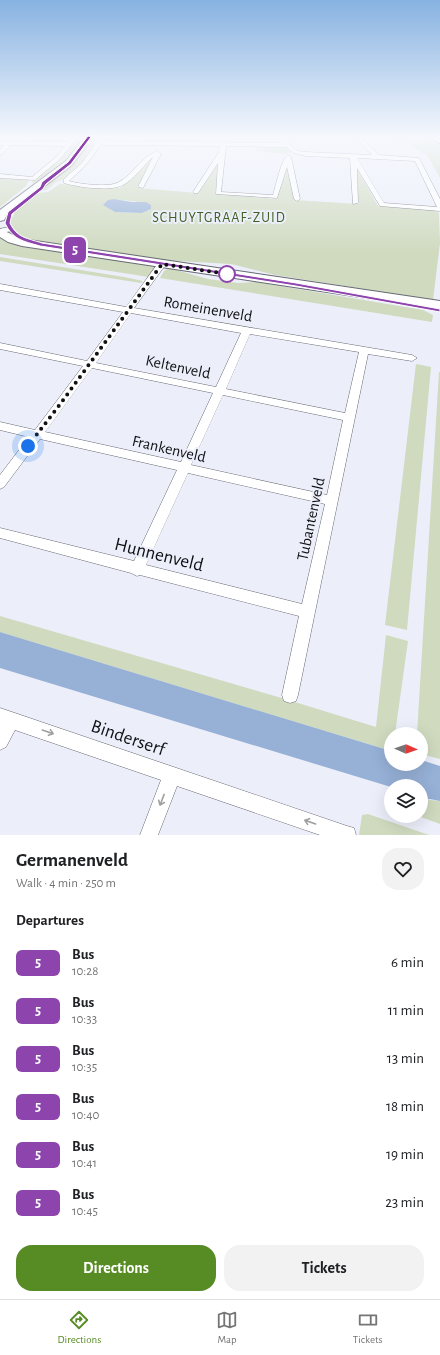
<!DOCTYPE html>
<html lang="en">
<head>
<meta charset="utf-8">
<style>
	:root { --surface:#fff; --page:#f2f2f2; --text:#202124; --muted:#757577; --line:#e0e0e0; --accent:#578b23 }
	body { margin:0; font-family:"Alegreya Sans",sans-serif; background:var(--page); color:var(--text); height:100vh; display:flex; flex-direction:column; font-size:15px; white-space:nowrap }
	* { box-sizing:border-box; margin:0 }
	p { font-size:13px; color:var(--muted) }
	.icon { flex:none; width:22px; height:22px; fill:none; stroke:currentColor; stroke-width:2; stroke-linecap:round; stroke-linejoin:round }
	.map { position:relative; height:835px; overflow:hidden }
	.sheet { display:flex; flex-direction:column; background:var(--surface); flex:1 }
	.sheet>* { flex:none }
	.badge { padding:0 8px; border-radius:6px; font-size:14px; line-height:26px }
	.needle { width:26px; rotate:92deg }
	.tools { position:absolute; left:384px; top:727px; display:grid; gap:8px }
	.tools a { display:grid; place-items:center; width:44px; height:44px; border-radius:50%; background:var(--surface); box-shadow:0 4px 16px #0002; font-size:20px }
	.you { position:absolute; width:20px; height:20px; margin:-10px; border:3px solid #fff; border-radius:50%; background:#1a73e8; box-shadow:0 0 0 6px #1a73e833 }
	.map>.badge { position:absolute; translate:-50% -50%; box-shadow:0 0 0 2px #fff }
	h2 { padding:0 16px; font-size:15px; line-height:36px }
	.round { display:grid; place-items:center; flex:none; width:42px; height:42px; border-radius:16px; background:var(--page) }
	.head { display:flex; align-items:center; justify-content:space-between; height:68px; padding:0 16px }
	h1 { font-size:19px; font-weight:700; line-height:30px }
	.cta { display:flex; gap:8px; margin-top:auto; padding:8px 16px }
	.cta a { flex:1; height:46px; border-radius:16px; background:var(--accent); color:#fff; font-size:16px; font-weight:700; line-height:46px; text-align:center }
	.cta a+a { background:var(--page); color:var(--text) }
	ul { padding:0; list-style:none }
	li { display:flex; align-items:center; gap:12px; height:48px; padding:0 16px }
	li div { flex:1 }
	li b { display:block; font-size:15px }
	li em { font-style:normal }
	li .badge { min-width:44px; font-weight:700; text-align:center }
	.tab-bar { display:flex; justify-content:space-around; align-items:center; height:56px; border-top:1px solid var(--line); background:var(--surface); font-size:11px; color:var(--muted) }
	.tab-bar a { display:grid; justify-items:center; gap:2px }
	.tab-bar .active { color:var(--accent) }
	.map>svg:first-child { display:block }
	.green { fill:#cfdabf; fill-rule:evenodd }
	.water { fill:#96b0d6 }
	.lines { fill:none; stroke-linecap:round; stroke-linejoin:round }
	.street-casing { stroke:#666872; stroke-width:1 }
	.secondary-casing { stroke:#666872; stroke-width:2 }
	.primary-casing { stroke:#666872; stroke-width:2 }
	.street { fill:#fff; fill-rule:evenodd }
	.secondary { fill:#fff; fill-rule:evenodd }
	.primary { fill:#fff; fill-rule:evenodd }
	.oneway { stroke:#a0a0a1 }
	.line { fill:#8e44ad; stroke:#fff }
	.walk { stroke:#111115; stroke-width:4; stroke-dasharray:0 7.2 }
	.stop-dot { fill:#fff; stroke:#8e44ad; stroke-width:2 }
	.labels { text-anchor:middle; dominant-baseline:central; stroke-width:4; stroke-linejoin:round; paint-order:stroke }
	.far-neighbourhood-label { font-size:14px; letter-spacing:1px; fill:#3e6020; stroke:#eceffa }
	.street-label { font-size:16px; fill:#111115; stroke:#eceffa }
	.near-street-label { font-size:19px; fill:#111115; stroke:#eceffa }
</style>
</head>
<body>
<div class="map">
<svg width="440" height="835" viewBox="0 0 440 835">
	<rect width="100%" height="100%" fill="#eceffa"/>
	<g class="green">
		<polygon points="78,137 87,137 68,161 31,189 29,188 33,184 32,181 61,159"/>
		<polygon points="395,137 430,137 440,142 440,178 427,155"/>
		<polygon points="90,145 94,145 95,147 92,147 80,164 62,180 56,182 47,190 41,191 86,146"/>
		<polygon points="257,147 285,147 292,152 287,154 256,151"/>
		<path d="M153,157L137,188L198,193L220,159L215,194L277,199L288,165L294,200L359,204L355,169H357L378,206L433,210L439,213L440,243L433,300L275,275L231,264L178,261L177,263L41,242C26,238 18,237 10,222L17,208L37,193L48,192L60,184L120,188ZM114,199C123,200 144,202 151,205V209L142,213L115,212L104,205Z"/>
		<polygon points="0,178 29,180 26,186 0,207"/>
		<polygon points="0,236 152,265 155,267 149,277 0,254"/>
		<polygon points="0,257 124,277 143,281 141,283 0,261"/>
		<polygon points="169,268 208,279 238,283 256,282 423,310 433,315 432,322 160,278 164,271"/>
		<polygon points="416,364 431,367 407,630 385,625"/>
		<polygon points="439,372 440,372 440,759 421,754 421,734 417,734"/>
		<polygon points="0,616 285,699 376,727 386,635 408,641 395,734 391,734 391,751 0,632"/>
		<polygon points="421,799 440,801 440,824 418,816 421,816"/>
		<polygon points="368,814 429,835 359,835 362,815"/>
	</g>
	<g class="water">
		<polygon points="114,199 132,202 146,202 151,205 151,209 142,213 115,212 103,205 108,200"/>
		<polygon points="0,632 391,751 391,764 421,764 421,760 440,766 440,801 430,799 422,800 421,786 391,787 0,668"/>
	</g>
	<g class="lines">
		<g class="street-casing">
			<g id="street">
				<polygon points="72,137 78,137 60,159 35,180 0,178 0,174 32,177 56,157 65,146 11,145 0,156 0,150 4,145 0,145 0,141 68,142"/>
				<path d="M102,137L105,139L103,141L281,143L274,137H280L298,151L306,152L372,155L355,137H361L379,155L419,158L440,199V211L380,206L357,168L358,203L353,204L350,158L306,156L294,153L286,147L226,146L221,192L273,195C276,186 281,159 288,155L291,157L300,199L297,201L294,199L287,167L277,198L216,194L218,163L198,193H194L193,192L219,152L220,146L101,145L86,165L69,181C79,184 110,188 119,182C134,174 141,156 158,151L161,154L143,188L138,187L153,157C145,164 132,181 123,185C110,192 77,187 64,183V179L82,163L95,145L82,144V142L97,141ZM357,158L415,161L437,207L384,203Z"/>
				<polygon points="9,227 12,227 12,231 0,233 0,229"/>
				<path d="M159,262H165L166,264L134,308L412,355L417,358L412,361L368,354L298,695L296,701L290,703L284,701L282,695L299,616L140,575L137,576L131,573L0,538V528L134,561L177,470L40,439L4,487L0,489V475L29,437L0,430V422L35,430L83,366L0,349V343L87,361L123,312L0,290V284L126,307ZM131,313L241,333L216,387L96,363ZM250,334L359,352L345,413L226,389ZM92,368L213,393L181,462L45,432ZM223,395L343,420L327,495L191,465ZM188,473L325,504L302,604L146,565Z"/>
				<polygon points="0,708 347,826 354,828 356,835 320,835 177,786 158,835 140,835 161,780 15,730 6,747 0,750"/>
			</g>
		</g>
		<g class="secondary-casing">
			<g id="secondary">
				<polygon points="85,137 93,137 72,165 7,215 4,220 0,221 0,210 66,161"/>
				<polygon points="0,229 22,239 440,301 440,309 22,246 8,242 0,237"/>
			</g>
		</g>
		<g class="primary-casing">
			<polygon id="primary" points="428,137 440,137 440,143"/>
		</g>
		<use href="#street" class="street"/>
		<use href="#secondary" class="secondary"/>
		<use href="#primary" class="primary"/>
	</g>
	<defs><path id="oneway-shaft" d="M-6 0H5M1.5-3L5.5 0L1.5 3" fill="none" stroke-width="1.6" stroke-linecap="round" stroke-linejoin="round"/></defs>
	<g class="oneway">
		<use href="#oneway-shaft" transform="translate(48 732) rotate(19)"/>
		<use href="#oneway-shaft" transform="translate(162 800) rotate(111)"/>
		<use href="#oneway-shaft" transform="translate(310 822) rotate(-161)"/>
	</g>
	<linearGradient id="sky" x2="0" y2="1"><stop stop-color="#87b2e1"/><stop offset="0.54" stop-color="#f6f8fd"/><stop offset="1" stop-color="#f6f8fd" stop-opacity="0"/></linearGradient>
	<rect width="440" height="254" fill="url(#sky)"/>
	<path class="line" d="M88,136L91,137L71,164L46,184L43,189L12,214L10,223C17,238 27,238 42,243L296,283L440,309V312L296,286L40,246C23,241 13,240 5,223L8,212L40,187L42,182L68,162Z"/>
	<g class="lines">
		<polyline class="walk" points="28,446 61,403 162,264 227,274"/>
	</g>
	<circle class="stop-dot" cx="227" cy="274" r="8"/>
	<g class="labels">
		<g class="far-neighbourhood-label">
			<text x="219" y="218">SCHUYTGRAAF-ZUID</text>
		</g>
		<g class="street-label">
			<text transform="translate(208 309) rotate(10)">Romeinenveld</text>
			<text transform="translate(178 367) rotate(12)">Keltenveld</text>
			<text transform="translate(169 449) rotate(13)">Frankenveld</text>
			<text transform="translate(311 519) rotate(-78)">Tubantenveld</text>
		</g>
		<g class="near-street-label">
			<text transform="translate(159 555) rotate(14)">Hunnenveld</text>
			<text transform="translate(128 738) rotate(19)">Binderserf</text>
		</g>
	</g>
</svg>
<div class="tools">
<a><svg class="needle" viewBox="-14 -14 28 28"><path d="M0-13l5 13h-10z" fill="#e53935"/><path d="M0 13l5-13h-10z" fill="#757577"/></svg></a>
<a><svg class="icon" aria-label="layers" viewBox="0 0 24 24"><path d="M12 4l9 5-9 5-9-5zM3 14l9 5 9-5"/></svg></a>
</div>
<div class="you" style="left:28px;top:446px"></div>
<b class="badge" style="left:75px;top:250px;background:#8e44ad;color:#fff">5</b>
</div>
<section class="sheet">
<div class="head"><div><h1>Germanenveld</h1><p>Walk · 4 min · 250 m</p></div><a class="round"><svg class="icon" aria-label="heart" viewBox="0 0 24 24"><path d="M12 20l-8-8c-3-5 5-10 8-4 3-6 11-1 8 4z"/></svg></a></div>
<h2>Departures</h2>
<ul>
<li><span class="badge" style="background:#8e44ad;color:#fff">5</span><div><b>Bus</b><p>10:28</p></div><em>6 min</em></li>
<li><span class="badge" style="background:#8e44ad;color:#fff">5</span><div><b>Bus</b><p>10:33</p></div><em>11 min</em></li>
<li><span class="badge" style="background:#8e44ad;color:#fff">5</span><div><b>Bus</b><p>10:35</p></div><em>13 min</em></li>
<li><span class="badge" style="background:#8e44ad;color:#fff">5</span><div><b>Bus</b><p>10:40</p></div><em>18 min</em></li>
<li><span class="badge" style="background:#8e44ad;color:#fff">5</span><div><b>Bus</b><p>10:41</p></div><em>19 min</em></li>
<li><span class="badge" style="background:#8e44ad;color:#fff">5</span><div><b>Bus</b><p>10:45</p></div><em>23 min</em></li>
</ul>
<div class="cta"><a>Directions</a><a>Tickets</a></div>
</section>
<nav class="tab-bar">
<a class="active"><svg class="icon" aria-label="directions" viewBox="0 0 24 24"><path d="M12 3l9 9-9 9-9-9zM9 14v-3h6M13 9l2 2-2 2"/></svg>Directions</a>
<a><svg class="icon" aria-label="map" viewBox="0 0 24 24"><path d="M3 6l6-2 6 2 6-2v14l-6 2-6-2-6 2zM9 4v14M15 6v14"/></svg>Map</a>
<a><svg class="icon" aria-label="tickets" viewBox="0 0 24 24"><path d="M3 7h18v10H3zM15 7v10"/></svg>Tickets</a>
</nav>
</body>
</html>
